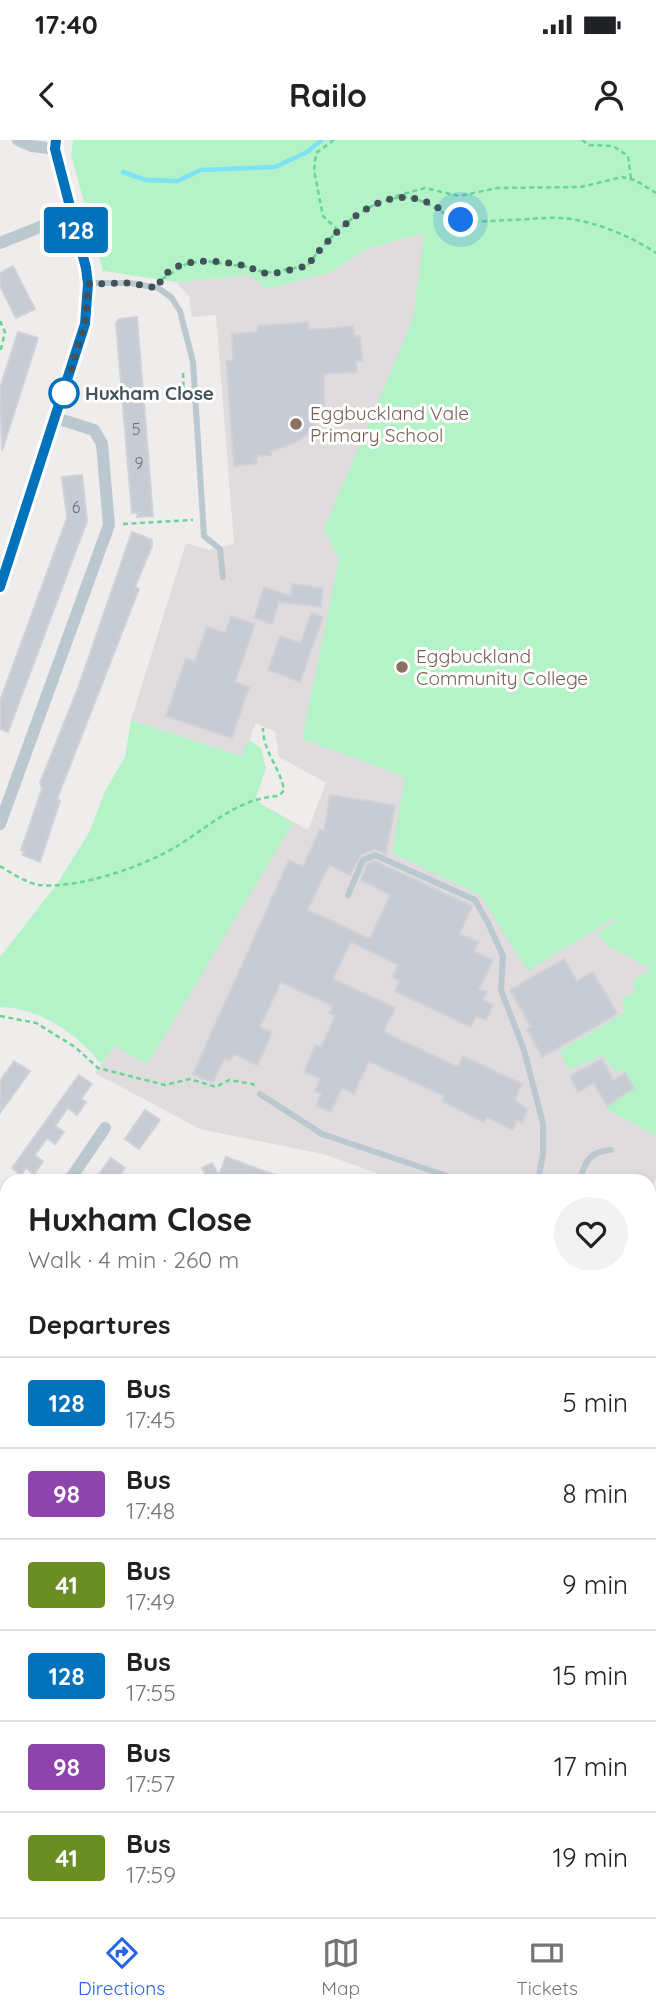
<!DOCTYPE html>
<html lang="en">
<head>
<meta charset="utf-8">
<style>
	:root { --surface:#fff; --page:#f2f2f2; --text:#202124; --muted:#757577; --line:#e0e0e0; --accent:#2563eb }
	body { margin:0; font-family:Quicksand,sans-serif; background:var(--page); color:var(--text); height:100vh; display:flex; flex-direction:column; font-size:26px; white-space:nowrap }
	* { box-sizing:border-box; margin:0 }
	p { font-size:23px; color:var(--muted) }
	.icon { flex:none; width:38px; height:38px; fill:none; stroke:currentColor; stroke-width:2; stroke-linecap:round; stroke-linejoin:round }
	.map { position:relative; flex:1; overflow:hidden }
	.panel { position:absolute; left:0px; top:1034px; width:656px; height:744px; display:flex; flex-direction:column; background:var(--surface); border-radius:21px 21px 0 0; box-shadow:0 4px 10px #0003 }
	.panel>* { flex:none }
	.badge { padding:0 14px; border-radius:5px; font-size:24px; line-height:46px }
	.you { position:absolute; width:35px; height:35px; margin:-18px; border:5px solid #fff; border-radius:50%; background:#1a73e8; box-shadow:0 0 0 10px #1a73e833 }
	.map>.badge { position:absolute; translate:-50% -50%; box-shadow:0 0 0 4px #fff }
	h2 { padding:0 28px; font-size:26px; line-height:63px }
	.round { display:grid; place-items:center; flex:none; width:74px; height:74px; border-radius:37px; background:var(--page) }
	.overview { display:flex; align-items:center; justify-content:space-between; height:119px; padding:0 28px }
	h1 { font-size:33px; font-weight:800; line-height:52px }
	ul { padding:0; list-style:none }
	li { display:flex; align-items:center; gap:21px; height:91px; padding:0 28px; border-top:2px solid var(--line) }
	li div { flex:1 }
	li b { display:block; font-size:26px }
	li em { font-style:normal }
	li .badge { min-width:77px; font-weight:700; text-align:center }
	.status { display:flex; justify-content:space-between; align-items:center; height:49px; padding:0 35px; background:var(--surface); direction:ltr }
	.status svg { height:19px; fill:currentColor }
	header { display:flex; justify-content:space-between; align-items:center; height:91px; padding:0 28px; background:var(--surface); font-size:32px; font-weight:800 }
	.tab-bar { display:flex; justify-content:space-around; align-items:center; height:98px; border-top:2px solid var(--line); background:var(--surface); font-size:19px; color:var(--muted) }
	.tab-bar a { display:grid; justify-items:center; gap:4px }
	.tab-bar .selected { color:var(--accent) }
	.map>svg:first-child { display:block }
	.education { fill:#e0dcde }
	.green { fill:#b4f3c8 }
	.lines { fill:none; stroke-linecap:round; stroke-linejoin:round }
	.stream { stroke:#7de3f4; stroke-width:4.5 }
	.building { fill:#c7cbd3; stroke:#cfd3d9; stroke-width:2 }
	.highway-casing { stroke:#698eac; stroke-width:24 }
	.path { stroke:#69d498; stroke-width:2.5; stroke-dasharray:5 3.5; stroke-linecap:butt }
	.lane { stroke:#bbc8d0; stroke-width:6 }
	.street { stroke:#bbc8d0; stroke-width:12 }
	.highway { stroke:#7ea3c1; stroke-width:23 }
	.line-casing { stroke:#fff; stroke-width:16 }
	.line { stroke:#0072bc; stroke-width:10 }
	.walk { stroke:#43515b; stroke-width:7; stroke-dasharray:0 12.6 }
	.stop-dot { fill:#fff; stroke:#0072bc; stroke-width:3.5 }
	.education-dot { fill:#8d6e63; stroke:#fff; stroke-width:2.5 }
	.labels { text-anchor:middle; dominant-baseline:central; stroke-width:6; stroke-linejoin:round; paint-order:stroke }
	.number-label { font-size:16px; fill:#647079 }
	.stop-label { font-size:19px; font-weight:bold; fill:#43515b; stroke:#fff; text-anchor:start }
	.education-label { font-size:19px; fill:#785e54; stroke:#fff; text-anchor:start }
</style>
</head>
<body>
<div class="status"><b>17:40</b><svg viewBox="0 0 49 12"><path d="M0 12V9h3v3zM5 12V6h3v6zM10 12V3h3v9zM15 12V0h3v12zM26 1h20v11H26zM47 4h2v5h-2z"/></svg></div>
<header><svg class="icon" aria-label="back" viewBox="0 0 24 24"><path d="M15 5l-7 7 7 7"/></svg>Railo<svg class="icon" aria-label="person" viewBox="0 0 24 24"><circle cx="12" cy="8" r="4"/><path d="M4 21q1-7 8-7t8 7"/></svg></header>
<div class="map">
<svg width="656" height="1777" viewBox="0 0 656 1777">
	<rect width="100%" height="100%" fill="#efecec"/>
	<polygon class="education" points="424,93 656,473 656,1039 649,1052 649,1041 399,1041 323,1014 200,989 95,933 115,906 261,664 308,690 326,643 279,617 275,592 256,583 242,617 131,580 186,403 209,410 234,404 216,175 192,177 189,156 176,142 250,135 329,133 366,109"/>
	<g class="green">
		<polygon points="73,0 656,0 656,996 605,968 634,949 624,931 614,931 603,915 569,930 560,911 624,873 622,858 635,852 633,840 651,829 608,806 597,793 616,781 616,777 528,831 480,755 392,713 405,637 302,599 339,419 324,389 413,179 424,93 366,109 329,133 267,149 250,135 176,142 103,131 71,15"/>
		<path d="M131,580L241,616L249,600L261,608L266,629L256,657L261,664L293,683L147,925L115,906L101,924C78,895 39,867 0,867V817L57,744L90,691L105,651L125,617Z"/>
		<polygon points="656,1477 656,1528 649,1527 649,1479"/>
		<polygon points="0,1482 7,1485 7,1543 0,1546"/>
	</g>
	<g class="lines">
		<g class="stream">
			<polyline points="123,32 146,40 177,41 201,30 275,27 307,12 322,0"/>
			<polyline points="649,1729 656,1722"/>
			<polyline points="599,1777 600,1776"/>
		</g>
	</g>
	<g class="building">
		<polygon points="13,126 35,169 16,178 0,146 0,133"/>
		<polygon points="137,177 153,376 137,377 139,373 132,373 116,183 119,179"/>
		<polygon points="308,182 309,190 353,186 354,196 360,196 362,221 356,221 357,232 324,234 324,266 311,292 294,303 271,311 271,315 256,316 257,324 234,326 226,221 233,220 232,194 257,192 258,186"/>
		<polygon points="18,192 38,198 2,311 0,248"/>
		<polygon points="82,335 87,381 8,592 0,589 0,561 67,378 62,337"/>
		<polygon points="132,392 152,400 152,406 135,447 139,449 57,659 60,661 40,722 23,715 24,711 21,710 42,649 40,643 78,548"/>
		<polygon points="292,444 323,448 321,467 279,462 272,484 254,478 264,447 291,456"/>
		<polygon points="311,473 323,477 300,542 268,530 280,496 301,503"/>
		<polygon points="231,476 255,484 235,542 249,547 232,598 166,576 186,518 195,521 207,487 225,493"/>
		<polygon points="330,655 395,665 386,714 375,709 361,715 350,735 329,725 308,770 370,799 390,755 361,740 367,724 375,721 472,766 460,794 478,802 474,811 493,820 479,849 487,852 483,860 493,865 486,880 476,876 471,887 395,851 400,841 392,837 398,825 351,802 333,839 395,868 383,892 458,927 463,916 522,944 515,960 528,969 522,983 517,980 513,990 486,977 484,982 442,961 444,956 369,921 354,954 342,948 331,972 316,966 321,954 315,951 320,939 304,931 316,905 321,907 335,876 329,873 333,866 281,842 260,887 272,893 257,925 234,914 230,921 224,919 213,943 193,934 289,720 303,727 320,689 324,691"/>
		<polygon points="564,819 577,841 593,832 617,874 542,917 527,889 531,887 510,850"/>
		<polygon points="602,919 613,940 625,933 634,948 607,966 594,943 578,952 570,936"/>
		<polygon points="14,921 30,931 0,973 0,941"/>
		<polygon points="79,935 92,944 81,959 86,962 77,975 68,968 55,986 64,992 55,1004 47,998 35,1015 43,1022 34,1034 26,1028 21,1035 12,1028"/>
		<polygon points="145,970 160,980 139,1009 125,999"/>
		<polygon points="226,1017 289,1040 289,1041 209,1041 202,1028 212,1023 219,1035"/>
		<polygon points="111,1018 125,1028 115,1041 94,1041"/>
	</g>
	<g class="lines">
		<g class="highway-casing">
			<g id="highway">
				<polyline points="649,1424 656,1422"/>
				<polyline points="649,1457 656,1455"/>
				<polyline points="0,1598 7,1595"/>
				<polyline points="0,1621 7,1617"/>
				<polyline points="0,1666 7,1662"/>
			</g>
		</g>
		<g class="path">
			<polyline points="334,0 316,13 314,30 323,76 339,91"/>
			<polyline points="582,0 589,5 613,6 628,16 631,39"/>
			<polyline points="396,56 425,48 459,56 497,48 581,47 622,37 635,40 656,53"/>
			<path d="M162,139L186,124L204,121L249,127L265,133L307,126C328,98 359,65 395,58C422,53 435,73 459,79C473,83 492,81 507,80C525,80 543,77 561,78C592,80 631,96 656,113"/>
			<polyline points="0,181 5,192 0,213"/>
			<polyline points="183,233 184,258"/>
			<polyline points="123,384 193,380"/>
			<path d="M0,726C11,733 27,743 39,745C79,749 145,726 179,705C212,684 239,658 279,656L284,650C280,627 263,612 263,588"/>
			<polyline points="0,876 36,883 75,907 98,928 165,945 190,939 216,947 229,940 253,944 255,947"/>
			<polyline points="649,1132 656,1136"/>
		</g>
		<g class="lane">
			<polyline points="88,143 130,143 158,148 171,157 180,171 193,222 204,396 220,409 223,437"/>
			<polyline points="348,755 363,720 375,715 475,760 488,783 503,816 501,850 524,910 543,984 543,1014 538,1041"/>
			<polyline points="260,954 322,994 462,1041"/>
			<path d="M580,1041C584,1022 590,1011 611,1010"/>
		</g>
		<g class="street">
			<polyline points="18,0 32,6 55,9"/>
			<polyline points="0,103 70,75"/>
			<path d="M0,447L85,184C86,170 89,154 87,140C83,100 65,50 55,9L56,0"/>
			<polyline points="0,684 109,385 102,304 94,290 56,278"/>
			<polyline points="69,1041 105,988"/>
			<polyline points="0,1185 7,1165"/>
			<polyline points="0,1218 7,1221"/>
			<polyline points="649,1236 656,1235"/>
			<polyline points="0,1298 7,1293"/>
			<polyline points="649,1325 656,1323"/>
			<polyline points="649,1640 656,1627"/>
			<polyline points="212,1771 230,1777"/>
			<polyline points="435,1771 440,1777"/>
			<polyline points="617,1771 621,1777"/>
			<polyline points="35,1777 42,1771"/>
			<polyline points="273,1777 292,1771"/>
			<polyline points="644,1777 656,1766"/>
		</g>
		<use href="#highway" class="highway"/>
	</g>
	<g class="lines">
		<g class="line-casing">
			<polyline id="line" points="0,447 85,184 88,144 86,128 55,9 56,0"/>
		</g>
		<use href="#line" class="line"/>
		<path class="walk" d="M64,253L85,184L88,144L130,143L158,148C167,113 223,120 249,127C254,129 259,133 264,133C277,135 295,128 307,126C330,96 370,52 412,58C430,60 444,73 461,80"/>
	</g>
	<circle class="stop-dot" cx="64" cy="253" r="14"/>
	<g class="education-dot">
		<circle cx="296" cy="284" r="7"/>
		<circle cx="402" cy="527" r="7"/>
	</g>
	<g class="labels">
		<g class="number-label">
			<text x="136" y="289">5</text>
			<text x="139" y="323">9</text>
			<text x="76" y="367">6</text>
		</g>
		<g class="stop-label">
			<text x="85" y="253">Huxham Close</text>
		</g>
		<g class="education-label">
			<text x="310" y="273">Eggbuckland Vale<tspan x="310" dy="22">Primary School</tspan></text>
			<text x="416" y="516">Eggbuckland<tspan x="416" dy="22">Community College</tspan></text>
		</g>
	</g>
</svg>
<div class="you" style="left:461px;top:80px"></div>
<b class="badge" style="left:76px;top:90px;background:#0072bc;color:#fff">128</b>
<section class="panel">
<div class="overview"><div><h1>Huxham Close</h1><p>Walk · 4 min · 260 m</p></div><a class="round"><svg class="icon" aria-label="heart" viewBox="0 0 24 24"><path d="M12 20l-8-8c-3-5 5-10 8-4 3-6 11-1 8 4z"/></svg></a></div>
<h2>Departures</h2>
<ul>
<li><span class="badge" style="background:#0072bc;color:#fff">128</span><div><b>Bus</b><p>17:45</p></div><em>5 min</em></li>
<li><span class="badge" style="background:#8e44ad;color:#fff">98</span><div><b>Bus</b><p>17:48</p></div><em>8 min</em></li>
<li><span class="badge" style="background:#6b8e23;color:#fff">41</span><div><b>Bus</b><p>17:49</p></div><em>9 min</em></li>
<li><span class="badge" style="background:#0072bc;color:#fff">128</span><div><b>Bus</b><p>17:55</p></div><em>15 min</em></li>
<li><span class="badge" style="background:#8e44ad;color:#fff">98</span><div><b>Bus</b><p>17:57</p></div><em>17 min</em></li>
<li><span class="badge" style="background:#6b8e23;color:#fff">41</span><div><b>Bus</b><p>17:59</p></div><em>19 min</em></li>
</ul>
</section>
</div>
<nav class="tab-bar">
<a class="selected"><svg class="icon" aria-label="directions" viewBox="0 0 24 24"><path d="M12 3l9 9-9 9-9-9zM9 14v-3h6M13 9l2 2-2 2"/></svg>Directions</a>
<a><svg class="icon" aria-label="map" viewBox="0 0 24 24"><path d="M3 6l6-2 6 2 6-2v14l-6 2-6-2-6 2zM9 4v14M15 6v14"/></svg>Map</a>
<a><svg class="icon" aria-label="tickets" viewBox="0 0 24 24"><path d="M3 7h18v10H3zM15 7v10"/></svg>Tickets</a>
</nav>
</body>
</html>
